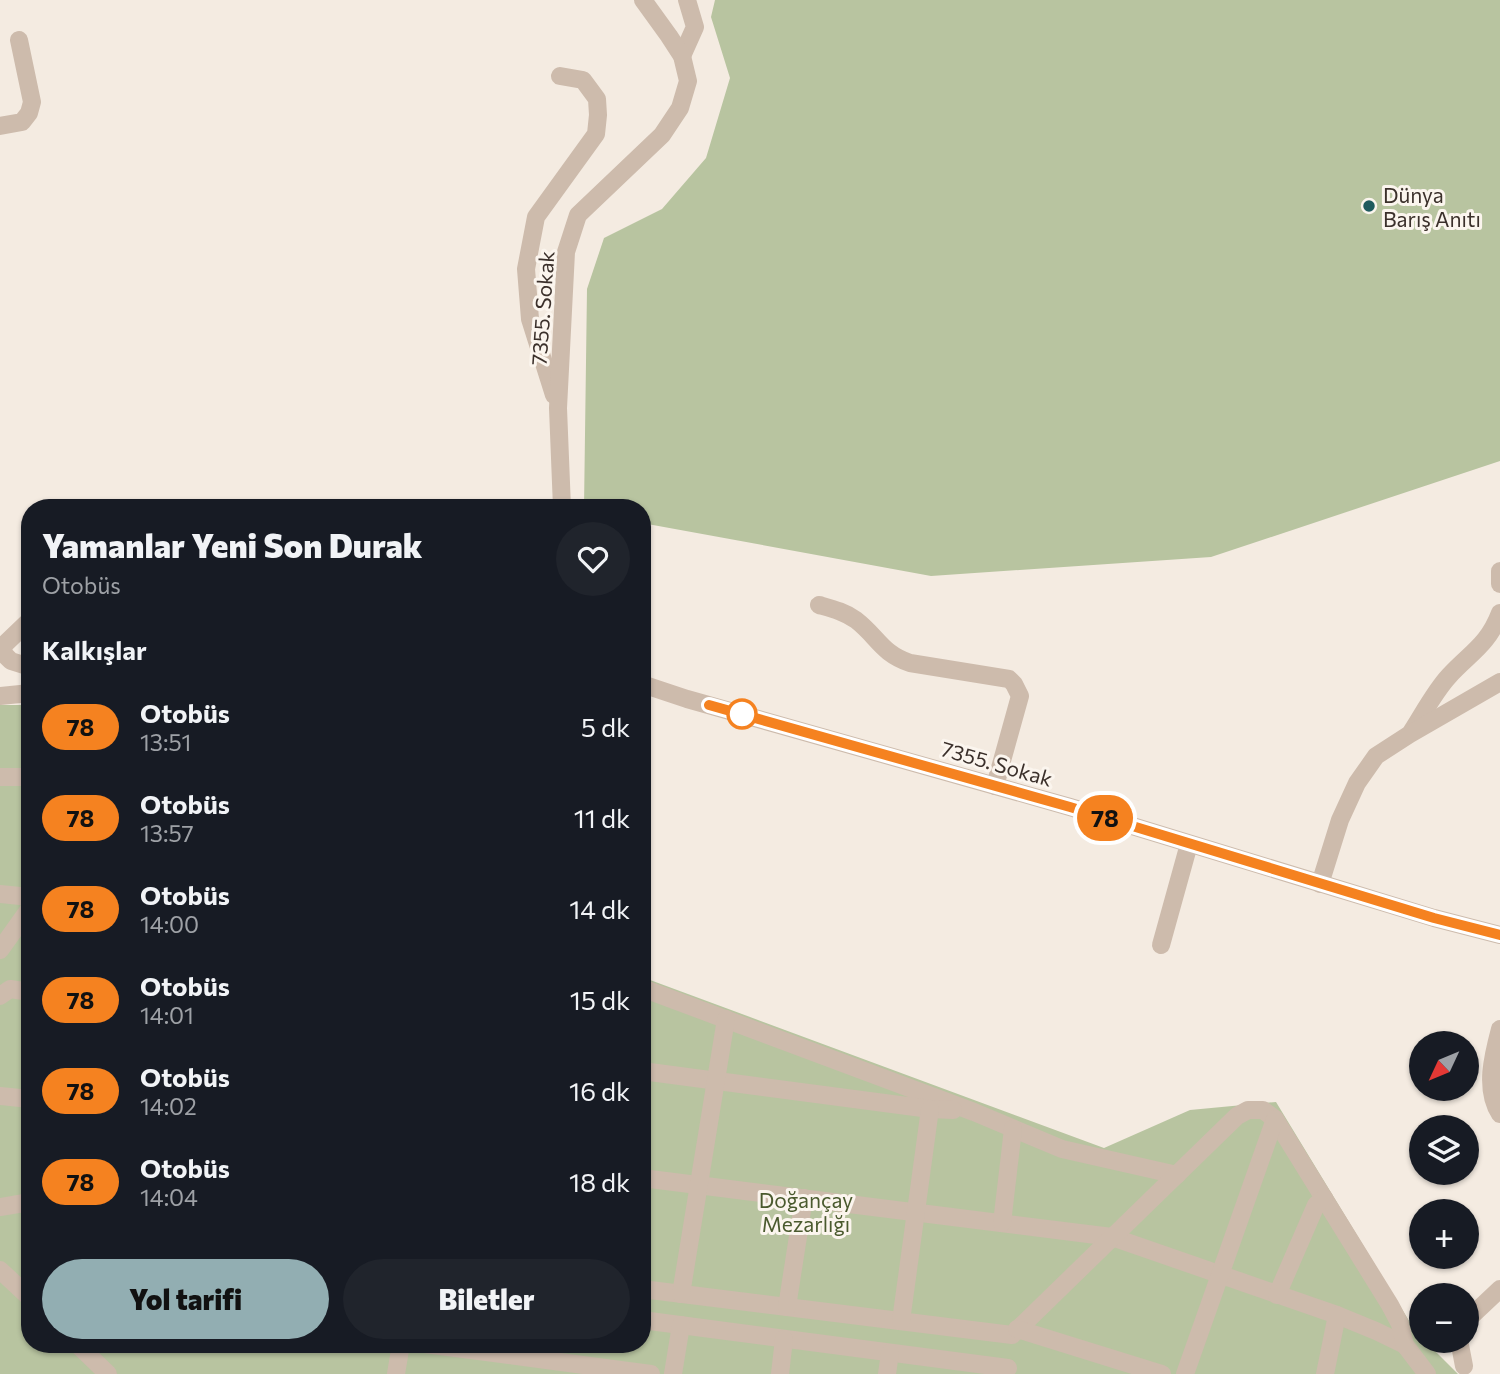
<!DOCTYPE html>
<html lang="tr">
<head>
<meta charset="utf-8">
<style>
	:root { --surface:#171b24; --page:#20242c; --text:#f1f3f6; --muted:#9ea1a6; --accent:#92aeb2 }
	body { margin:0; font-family:Commissioner,sans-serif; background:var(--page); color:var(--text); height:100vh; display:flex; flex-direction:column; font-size:26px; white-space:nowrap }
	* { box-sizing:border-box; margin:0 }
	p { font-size:23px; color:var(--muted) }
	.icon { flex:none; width:38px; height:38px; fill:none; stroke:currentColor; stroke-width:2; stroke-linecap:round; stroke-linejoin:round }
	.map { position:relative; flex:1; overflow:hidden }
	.sheet { position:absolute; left:21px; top:499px; width:630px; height:854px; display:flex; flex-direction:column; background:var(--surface); border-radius:28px; box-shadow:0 2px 5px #0004 }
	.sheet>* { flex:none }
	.badge { padding:0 14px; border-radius:23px; font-size:24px; line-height:46px }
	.needle { width:46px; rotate:226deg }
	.fabs { position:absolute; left:1409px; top:1031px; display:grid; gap:14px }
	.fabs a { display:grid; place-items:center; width:70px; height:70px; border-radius:50%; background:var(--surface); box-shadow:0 2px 5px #0004; font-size:35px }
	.map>.badge { position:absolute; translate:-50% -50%; box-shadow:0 0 0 4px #fff }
	h2 { padding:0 21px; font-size:26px; line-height:63px }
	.round { display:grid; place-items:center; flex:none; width:74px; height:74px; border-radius:37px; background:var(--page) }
	.overview { display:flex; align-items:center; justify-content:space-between; height:119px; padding:0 21px }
	h1 { font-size:33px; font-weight:800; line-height:52px }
	.cta { display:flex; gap:14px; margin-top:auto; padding:14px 21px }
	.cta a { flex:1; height:80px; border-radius:42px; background:var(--accent); color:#111; font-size:28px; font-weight:800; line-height:80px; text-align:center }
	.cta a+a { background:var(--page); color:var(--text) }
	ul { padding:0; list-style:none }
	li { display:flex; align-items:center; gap:21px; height:91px; padding:0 21px }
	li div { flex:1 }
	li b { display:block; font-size:26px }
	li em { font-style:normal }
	li .badge { min-width:77px; font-weight:700; text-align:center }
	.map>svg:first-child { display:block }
	.green { fill:#b8c4a0 }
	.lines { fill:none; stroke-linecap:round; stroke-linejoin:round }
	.minor { stroke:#cdbbac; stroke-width:18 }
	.line-casing { stroke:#fff; stroke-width:16 }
	.line { stroke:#f58220; stroke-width:10 }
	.poi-dot { fill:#1f5a5e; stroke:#fbf5ee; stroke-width:2.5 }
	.stop-dot { fill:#fff; stroke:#f58220; stroke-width:3.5 }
	.labels { text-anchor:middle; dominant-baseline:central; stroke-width:6; stroke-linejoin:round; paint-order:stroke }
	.poi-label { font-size:21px; fill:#3b302b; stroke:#fbf5ee; text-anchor:start }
	.street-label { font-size:21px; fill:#3b302b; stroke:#fbf5ee }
	.park-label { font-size:21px; fill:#4a5a2e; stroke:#fbf5ee }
</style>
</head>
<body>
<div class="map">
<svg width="1500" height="1374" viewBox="0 0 1500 1374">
	<rect width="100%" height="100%" fill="#f4ebe1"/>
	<g class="green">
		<polygon points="715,0 1500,0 1500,461 1211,557 931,576 642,523 642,508 584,507 587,289 604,238 662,209 706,158 730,78 711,17"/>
		<polygon points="0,705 30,705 30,1344 642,1344 642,977 1104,1148 1190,1110 1276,1102 1414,1329 1421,1336 1421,1340 1425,1341 1458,1374 0,1374"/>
	</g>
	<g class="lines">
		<g class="minor">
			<polyline points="682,56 695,27 687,0"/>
			<polyline points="0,126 22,122 29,113 32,102 19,40"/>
			<polyline points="554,395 530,319 526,269 536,217 596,134 598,115 597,99 583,80 560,76"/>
			<polyline points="562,508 558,408 566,252 578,215 662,135 680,108 688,81 682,56 669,36 643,0"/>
			<polyline points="1500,571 1500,584"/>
			<path d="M819,605C833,609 845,612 856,620C878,637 881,653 910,663L1009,679L1014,684L1020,696L995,786"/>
			<polyline points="30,620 5,644 2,652 11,661 30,667"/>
			<polyline points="642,684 687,699 1070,807 1434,918 1500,935"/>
			<polyline points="0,696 30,693"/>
			<path d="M1412,731C1423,714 1435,691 1449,676C1470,653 1488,645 1500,613"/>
			<polyline points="0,777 30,777"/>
			<polyline points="1320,884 1340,820 1357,783 1376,756 1410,734 1500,682"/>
			<polyline points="0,894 30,897"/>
			<polyline points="1161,945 1189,844"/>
			<polyline points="0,950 30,908"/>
			<polyline points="642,988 974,1112 1062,1149 1177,1175"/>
			<polyline points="0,996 10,989 30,992"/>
			<path d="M1500,1029C1493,1055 1484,1090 1500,1114"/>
			<polyline points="642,1071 930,1109 953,1110"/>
			<polyline points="0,1096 30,1099"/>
			<polyline points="642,1178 1112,1237 1337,1315 1376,1331 1405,1345"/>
			<polyline points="0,1207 30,1202"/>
			<polyline points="1002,1223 1013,1129"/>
			<polyline points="0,1270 30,1298"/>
			<polyline points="642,1289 1012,1335 1237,1116 1248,1110 1263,1110 1275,1119 1390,1305 1400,1324 1405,1345 1427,1374"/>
			<polyline points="681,1294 726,1019"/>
			<polyline points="1277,1295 1316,1205 1324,1198"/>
			<polyline points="787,1307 804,1198"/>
			<polyline points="642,1320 1008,1368"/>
			<polyline points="901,1321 930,1109"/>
			<polyline points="1466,1321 1500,1289"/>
			<polyline points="1017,1329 1162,1374"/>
			<polyline points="1459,1340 1464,1366"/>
			<polyline points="77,1344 108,1374"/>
			<polyline points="425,1344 651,1374"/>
			<polyline points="396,1374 401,1344"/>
			<polyline points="673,1374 681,1325"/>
			<polyline points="780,1374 784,1339"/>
			<polyline points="887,1374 890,1353"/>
			<polyline points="1185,1374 1275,1119"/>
			<polyline points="1325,1374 1337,1315"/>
		</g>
	</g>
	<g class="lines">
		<g class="line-casing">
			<polyline id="line" points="709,705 1070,807 1434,918 1500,935"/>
		</g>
		<use href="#line" class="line"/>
	</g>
	<circle class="poi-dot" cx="1369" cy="206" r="7"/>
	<circle class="stop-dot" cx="742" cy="714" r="14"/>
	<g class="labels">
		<g class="poi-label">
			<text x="1383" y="194">Dünya<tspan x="1383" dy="24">Barış Anıtı</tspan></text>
		</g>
		<g class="street-label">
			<text transform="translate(542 308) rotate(-86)">7355. Sokak</text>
			<text transform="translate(997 763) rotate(16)">7355. Sokak</text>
		</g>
		<g class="park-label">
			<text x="806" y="1199">Doğançay<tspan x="806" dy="24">Mezarlığı</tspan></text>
		</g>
	</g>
</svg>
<div class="fabs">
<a><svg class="needle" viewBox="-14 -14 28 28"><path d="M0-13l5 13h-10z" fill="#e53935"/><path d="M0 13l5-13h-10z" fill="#9ea1a6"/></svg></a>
<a><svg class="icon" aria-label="layers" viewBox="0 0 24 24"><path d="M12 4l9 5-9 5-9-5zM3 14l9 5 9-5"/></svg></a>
<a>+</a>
<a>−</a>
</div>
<b class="badge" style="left:1105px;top:818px;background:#f58220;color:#111">78</b>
<section class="sheet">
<div class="overview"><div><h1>Yamanlar Yeni Son Durak</h1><p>Otobüs</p></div><a class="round"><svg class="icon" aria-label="heart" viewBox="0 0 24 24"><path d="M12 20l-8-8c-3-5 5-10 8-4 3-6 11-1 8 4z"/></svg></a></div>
<h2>Kalkışlar</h2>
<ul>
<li><span class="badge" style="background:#f58220;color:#111">78</span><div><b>Otobüs</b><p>13:51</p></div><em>5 dk</em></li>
<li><span class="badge" style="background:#f58220;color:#111">78</span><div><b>Otobüs</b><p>13:57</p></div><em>11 dk</em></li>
<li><span class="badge" style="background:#f58220;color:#111">78</span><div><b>Otobüs</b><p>14:00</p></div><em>14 dk</em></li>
<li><span class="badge" style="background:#f58220;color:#111">78</span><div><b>Otobüs</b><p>14:01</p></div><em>15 dk</em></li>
<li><span class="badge" style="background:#f58220;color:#111">78</span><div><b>Otobüs</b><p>14:02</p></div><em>16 dk</em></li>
<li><span class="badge" style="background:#f58220;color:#111">78</span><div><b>Otobüs</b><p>14:04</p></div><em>18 dk</em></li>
</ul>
<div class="cta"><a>Yol tarifi</a><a>Biletler</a></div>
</section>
</div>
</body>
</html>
